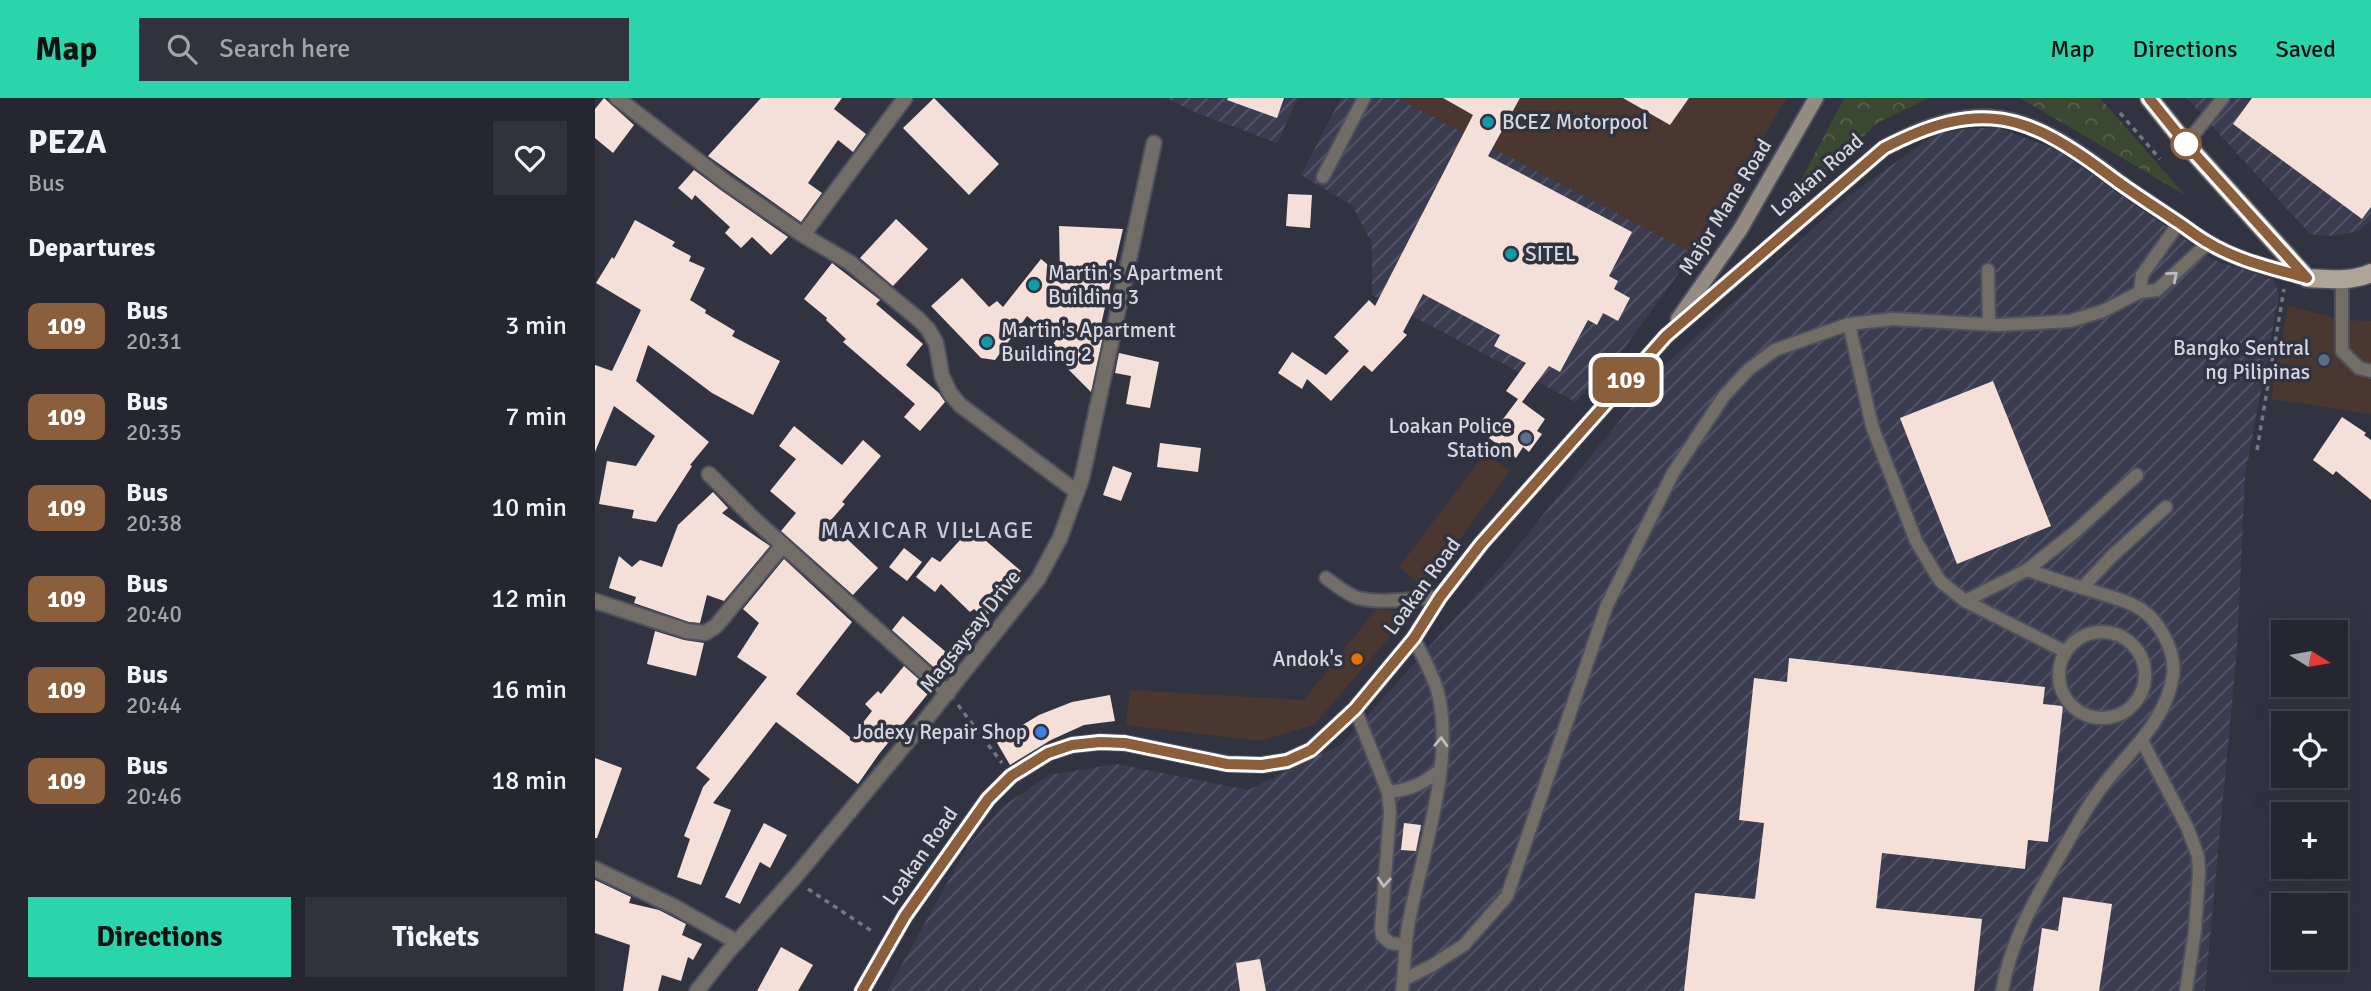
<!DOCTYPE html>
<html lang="en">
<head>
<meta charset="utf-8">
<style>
	:root { --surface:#262631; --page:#32323d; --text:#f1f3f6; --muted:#a4a5ab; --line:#42434d; --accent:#2ad5ac }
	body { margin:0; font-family:Signika,sans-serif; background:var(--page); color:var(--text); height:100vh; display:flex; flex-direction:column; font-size:26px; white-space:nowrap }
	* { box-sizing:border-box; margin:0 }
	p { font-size:23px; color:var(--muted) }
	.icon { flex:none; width:38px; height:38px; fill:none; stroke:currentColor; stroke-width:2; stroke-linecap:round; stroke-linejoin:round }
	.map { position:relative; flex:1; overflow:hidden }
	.details { display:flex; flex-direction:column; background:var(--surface); width:595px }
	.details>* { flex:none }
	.badge { padding:0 14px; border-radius:10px; font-size:24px; line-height:46px }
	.needle { width:46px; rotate:101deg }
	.tools { position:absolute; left:1676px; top:522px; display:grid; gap:14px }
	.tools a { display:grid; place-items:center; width:77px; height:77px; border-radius:0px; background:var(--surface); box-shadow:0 7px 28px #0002,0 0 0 2px var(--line); font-size:35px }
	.map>.badge { position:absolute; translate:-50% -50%; box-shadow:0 0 0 4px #fff }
	h2 { padding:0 28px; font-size:26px; line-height:63px }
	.round { display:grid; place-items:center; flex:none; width:74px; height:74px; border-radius:0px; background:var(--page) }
	.overview { display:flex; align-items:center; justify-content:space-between; height:119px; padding:0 28px }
	h1 { font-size:33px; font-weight:700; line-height:52px }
	.action { display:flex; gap:14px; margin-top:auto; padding:14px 28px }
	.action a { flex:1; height:80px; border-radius:0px; background:var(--accent); color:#111; font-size:28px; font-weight:700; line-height:80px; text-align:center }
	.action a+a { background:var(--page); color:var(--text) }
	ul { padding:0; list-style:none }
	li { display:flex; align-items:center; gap:21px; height:91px; padding:0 28px }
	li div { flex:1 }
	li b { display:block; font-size:26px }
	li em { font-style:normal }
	li .badge { min-width:77px; font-weight:700; text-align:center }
	header { display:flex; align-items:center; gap:42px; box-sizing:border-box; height:98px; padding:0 35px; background:var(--accent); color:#111 }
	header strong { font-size:33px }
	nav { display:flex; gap:38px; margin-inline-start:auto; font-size:24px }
	.search { width:490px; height:63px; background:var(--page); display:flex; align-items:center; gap:18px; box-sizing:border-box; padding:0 24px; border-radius:0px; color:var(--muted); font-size:26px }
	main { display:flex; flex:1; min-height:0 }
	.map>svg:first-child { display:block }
	.commercial { fill:#4a372f }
	.industrial { fill:url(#industrial-furrows) }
	.park { fill:url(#park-crowns) }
	.building { fill:#f4dfd9 }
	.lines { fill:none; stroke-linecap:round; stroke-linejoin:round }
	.lane-casing { stroke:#4f505d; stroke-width:16 }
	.street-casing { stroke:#4f505d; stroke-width:18 }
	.secondary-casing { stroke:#4f505d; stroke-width:18 }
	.primary-casing { stroke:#4f505d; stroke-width:21 }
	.path { stroke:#767783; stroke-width:3.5; stroke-dasharray:5 5; stroke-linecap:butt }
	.lane { stroke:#726d67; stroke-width:12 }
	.street { stroke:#726d67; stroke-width:14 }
	.secondary { stroke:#948c82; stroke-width:14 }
	.primary { stroke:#aea498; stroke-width:18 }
	.oneway { stroke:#bcbcc1 }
	.line-casing { stroke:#fff; stroke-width:16 }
	.line { stroke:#8b5e3c; stroke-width:10 }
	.culture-dot { fill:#0f9aa8; stroke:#323341; stroke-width:2.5 }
	.stop-dot { fill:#fff; stroke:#8b5e3c; stroke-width:3.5 }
	.service-dot { fill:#5c6f8a; stroke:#323341; stroke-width:2.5 }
	.food-dot { fill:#e8710a; stroke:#323341; stroke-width:2.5 }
	.shop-dot { fill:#3f7fe0; stroke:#323341; stroke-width:2.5 }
	.labels { text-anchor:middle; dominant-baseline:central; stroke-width:7; stroke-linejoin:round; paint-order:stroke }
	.poi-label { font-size:21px; fill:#d5d6df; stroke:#323341; text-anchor:start }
	.street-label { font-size:21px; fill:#d5d6df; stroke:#323341 }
	.neighbourhood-label { font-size:23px; letter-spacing:2px; fill:#c9cadc; stroke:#323341 }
</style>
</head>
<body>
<header>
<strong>Map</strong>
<div class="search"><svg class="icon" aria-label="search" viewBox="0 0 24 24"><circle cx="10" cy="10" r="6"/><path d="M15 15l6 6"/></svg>Search here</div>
<nav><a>Map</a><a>Directions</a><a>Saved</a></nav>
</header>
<main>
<section class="details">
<div class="overview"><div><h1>PEZA</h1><p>Bus</p></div><a class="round"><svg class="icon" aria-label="heart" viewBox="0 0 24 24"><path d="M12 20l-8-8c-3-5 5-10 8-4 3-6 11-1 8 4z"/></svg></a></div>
<h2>Departures</h2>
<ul>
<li><span class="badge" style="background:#8b5e3c;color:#fff">109</span><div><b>Bus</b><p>20:31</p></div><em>3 min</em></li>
<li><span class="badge" style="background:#8b5e3c;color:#fff">109</span><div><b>Bus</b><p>20:35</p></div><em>7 min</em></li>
<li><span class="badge" style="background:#8b5e3c;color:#fff">109</span><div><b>Bus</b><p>20:38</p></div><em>10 min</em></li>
<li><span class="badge" style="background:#8b5e3c;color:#fff">109</span><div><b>Bus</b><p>20:40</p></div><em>12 min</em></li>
<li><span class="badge" style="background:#8b5e3c;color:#fff">109</span><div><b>Bus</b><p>20:44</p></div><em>16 min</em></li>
<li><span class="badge" style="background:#8b5e3c;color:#fff">109</span><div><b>Bus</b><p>20:46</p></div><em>18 min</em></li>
</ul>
<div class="action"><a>Directions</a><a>Tickets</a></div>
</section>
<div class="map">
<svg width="1776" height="893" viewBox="0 0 1776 893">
	<defs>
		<pattern id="industrial-furrows" width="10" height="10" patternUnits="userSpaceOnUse" patternTransform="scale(1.75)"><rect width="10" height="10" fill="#3b3c50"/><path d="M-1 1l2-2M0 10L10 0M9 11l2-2" fill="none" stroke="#565769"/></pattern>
		<pattern id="park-crowns" width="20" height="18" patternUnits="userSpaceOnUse" patternTransform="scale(1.75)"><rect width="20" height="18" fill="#3c4932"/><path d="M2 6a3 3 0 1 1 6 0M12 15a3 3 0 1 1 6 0" fill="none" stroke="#57624f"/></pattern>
	</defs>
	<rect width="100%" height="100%" fill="#323341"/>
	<g class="commercial">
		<polygon points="802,0 1192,0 1098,155"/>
		<polygon points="1693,208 1748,222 1776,223 1776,316 1676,301"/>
		<polygon points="890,355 915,373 829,490 804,469"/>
		<polygon points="781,511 816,514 719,627 664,643 531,627 535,592 709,602"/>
	</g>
	<g class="industrial">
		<polygon points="571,0 703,0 682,45 602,15"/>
		<polygon points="746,0 802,0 1098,155 1033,245 981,304 777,197 777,146 757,107 706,77"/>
		<polygon points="1592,0 1776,0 1776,122 1764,133 1738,138 1715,136"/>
		<polygon points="1402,29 1464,53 1619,162 1679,182 1684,197 1650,377 1642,551 1610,893 292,893 373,748 407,709 454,677 522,666 653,692 747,646 905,470 1070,267 1255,97 1345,33"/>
	</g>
	<g class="park">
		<polygon points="1249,0 1334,0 1282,25 1187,119"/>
		<polygon points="1425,0 1505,0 1590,97"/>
	</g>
	<g class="building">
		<polygon points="9,0 39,27 18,55 0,40 0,11"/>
		<polygon points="166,0 247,0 239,11 271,36 258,54 243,42 213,85 227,95 206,124 113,58"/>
		<polygon points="339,0 404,66 374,97 308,30"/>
		<polygon points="633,0 689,0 682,20 632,2"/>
		<polygon points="848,0 925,0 893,58 1037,134 1014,178 1023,183 1019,191 1035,200 1023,223 1008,215 1002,227 993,222 965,274 954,268 927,304 950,321 942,333 947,336 934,354 928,349 921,360 894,340 923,301 911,293 931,265 899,248 905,237 828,196 808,234 812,237 777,274 769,267 736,303 712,281 707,291 683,275 697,254 731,277 754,253 739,239 774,202 780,208 878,17"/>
		<polygon points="1028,0 1094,0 1075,27"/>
		<polygon points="1657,0 1776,0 1776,109 1767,121 1638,26"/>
		<polygon points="99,72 127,93 193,139 176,157 157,139 146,150 130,135 135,129 100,97 97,102 83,90"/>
		<polygon points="693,96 717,97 715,130 691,128"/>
		<polygon points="301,121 333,151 298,188 265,160"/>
		<polygon points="40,122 80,144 77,148 96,158 94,163 110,170 95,202 111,212 110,215 140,233 137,238 185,263 158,317 117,295 53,247 41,283 114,344 95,367 97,368 61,424 37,420 39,412 4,406 12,363 41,368 60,338 19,308 0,354 0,267 17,273 46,212 1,185 17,159 19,161"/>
		<polygon points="464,128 528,131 505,231 509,234 496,294 454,252 461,242 432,218 400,262 386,260 336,208 367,180 394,209 402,203 408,209 446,161 465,177"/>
		<polygon points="237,165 285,202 281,206 328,246 311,267 344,295 350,304 325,333 309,319 320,306 248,244 251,241 231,222 232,220 209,201"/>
		<polygon points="524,255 564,264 555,310 531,306 536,278 520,275"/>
		<polygon points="1398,283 1456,428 1362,466 1305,320"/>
		<polygon points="1747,319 1771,335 1769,337 1776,342 1776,402 1741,373 1738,377 1718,362"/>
		<polygon points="199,328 247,367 268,342 286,358 247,404 250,406 236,422 252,436 250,439 283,470 258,497 186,433 201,415 175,393 201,361 184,348"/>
		<polygon points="565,345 606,350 603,374 562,369"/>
		<polygon points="518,368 537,375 526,403 508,397"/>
		<polygon points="118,394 133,410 127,415 175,448 129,503 112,497 105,525 94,524 39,505 41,499 14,490 24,458 37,469 45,462 67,469 83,427"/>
		<polygon points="376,430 426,473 390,520 379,511 375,514 346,486 340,494 321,479 337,459 345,464"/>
		<polygon points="309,450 327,464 312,483 294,469"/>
		<polygon points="189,461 257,524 201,596 256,640 277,613 270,606 283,593 286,596 309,568 336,592 284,656 263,686 181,624 118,705 136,712 106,787 82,779 95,741 89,738 108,689 115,681 101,670 172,579 142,559 164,525 148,511"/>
		<polygon points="308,518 357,559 344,574 297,532"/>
		<polygon points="60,533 89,542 109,545 101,578 52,566"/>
		<polygon points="1194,560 1450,589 1448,606 1468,608 1453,744 1433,742 1430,771 1287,755 1281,810 1387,821 1379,893 1089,893 1100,795 1160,801 1169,725 1144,722 1159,580 1192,584"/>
		<polygon points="515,597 520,623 489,627 456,642 415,667 401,643 444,617 477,604"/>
		<polygon points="0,660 27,670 2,740 0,740"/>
		<polygon points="169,725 192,737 175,770 165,764 145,806 130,799"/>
		<polygon points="809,725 826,727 821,753 806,752"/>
		<polygon points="0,782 36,799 34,805 64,812 91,826 87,837 107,846 98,862 93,859 86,883 67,877 63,893 28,893 35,847 0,835"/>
		<polygon points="1468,799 1517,806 1504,893 1438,893 1447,830 1463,833"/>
		<polygon points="186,849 218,867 203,893 162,893"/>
		<polygon points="665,861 671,893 645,893 641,865"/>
	</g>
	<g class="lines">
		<g class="lane-casing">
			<g id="lane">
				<polyline points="1591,46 1628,0"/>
				<polyline points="728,79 769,0"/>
				<polyline points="1393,172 1394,226"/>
				<polyline points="1747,182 1747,253 1764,270 1776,273"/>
				<polyline points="1545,194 1547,177 1584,125"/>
				<polyline points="1254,226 1277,328 1321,443 1345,483 1370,503 1469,553"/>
				<path d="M731,480C741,487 751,496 763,500C786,506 822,500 845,499"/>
				<polyline points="1487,490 1517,458 1571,409"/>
				<polyline points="1370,503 1432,472 1481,433 1542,377"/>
				<circle cx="1507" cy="577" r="43"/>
				<polyline points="760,611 793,694 795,715 786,830 787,838 795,845 810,847"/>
				<polyline points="1547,643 1592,729 1603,758 1604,775 1600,832 1591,893"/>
				<path d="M793,694C815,692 827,686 844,673"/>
				<polyline points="808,882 836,868 869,847 912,798 1012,507 1078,375 1129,298 1153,272 1180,252 1254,226 1298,221 1404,227 1475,223 1508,213 1545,194 1562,192 1613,145"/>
				<path d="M807,893C810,870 809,846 814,823C827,756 860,663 843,595C838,576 827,558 819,540"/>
				<path d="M1407,893C1415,845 1439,803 1463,761C1475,740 1487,717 1501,697C1528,657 1570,629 1578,577C1581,555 1566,525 1547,512C1533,502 1514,499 1498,493C1476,487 1454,479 1432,472"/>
			</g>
		</g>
		<g class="street-casing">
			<g id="street">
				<polyline points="22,0 132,85 208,137 254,164 322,220 333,231 341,245 347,278 355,295 365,307 482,394"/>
				<polyline points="208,137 310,0"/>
				<polyline points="114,376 161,423 353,595"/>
				<polyline points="0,503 92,533 110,535 121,528 188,447"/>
				<polyline points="0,771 80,809 142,844"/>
				<polyline points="102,893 132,855 201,778 328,625 443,481 465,440 487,380 559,45"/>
			</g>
		</g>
		<g class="secondary-casing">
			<g id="secondary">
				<polyline points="1083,221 1145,132 1221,0"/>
				<path d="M267,893L310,818L393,701L416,678L453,655L477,647L505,644L530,645L633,666L667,667L692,663L716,652L760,611L819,540L845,499L886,446L1071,238L1289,50C1382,0 1429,13 1511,74C1534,92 1558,107 1581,123C1592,130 1601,138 1612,144C1643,163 1677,170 1712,180"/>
			</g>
		</g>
		<g class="primary-casing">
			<path id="primary" d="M1554,0L1591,46L1712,180C1734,181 1755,184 1776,175"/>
		</g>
		<g class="path">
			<polyline points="1525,15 1565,61"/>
			<polyline points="1662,352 1689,191"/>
			<polyline points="363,607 407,665"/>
			<polyline points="213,791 280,835"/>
		</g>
		<use href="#lane" class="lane"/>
		<use href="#street" class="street"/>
		<use href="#secondary" class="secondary"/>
		<use href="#primary" class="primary"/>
	</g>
	<defs><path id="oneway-chevron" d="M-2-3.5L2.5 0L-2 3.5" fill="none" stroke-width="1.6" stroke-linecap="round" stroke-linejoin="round" transform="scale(1.75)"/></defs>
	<g class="oneway">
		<use href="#oneway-chevron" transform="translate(1578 178) rotate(-41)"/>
		<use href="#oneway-chevron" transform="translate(846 644) rotate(-88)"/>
		<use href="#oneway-chevron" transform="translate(789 784) rotate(94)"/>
	</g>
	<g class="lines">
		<g class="line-casing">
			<path id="line" d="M267,893L310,818L393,701L416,678L453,655L477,647L505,644L530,645L632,666L667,667L692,663L716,652L760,611L819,540L845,499L886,446L1071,238L1289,50C1386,0 1431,15 1515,78C1536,94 1559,108 1581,123C1592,130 1601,138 1612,144C1643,163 1677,170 1712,180L1591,46L1554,0"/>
		</g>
		<use href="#line" class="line"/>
	</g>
	<g class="culture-dot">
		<circle cx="893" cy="24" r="7"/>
		<circle cx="916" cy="156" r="7"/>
		<circle cx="439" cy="187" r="7"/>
		<circle cx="392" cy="244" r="7"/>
	</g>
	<circle class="stop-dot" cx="1591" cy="46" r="14"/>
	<g class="service-dot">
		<circle cx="1729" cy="262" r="7"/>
		<circle cx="931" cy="340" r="7"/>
	</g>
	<circle class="food-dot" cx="762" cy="561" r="7"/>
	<circle class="shop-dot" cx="446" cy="634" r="7"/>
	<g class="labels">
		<g class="poi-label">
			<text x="907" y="24">BCEZ Motorpool</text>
			<text x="930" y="156">SITEL</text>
			<text x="453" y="175">Martin's Apartment<tspan x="453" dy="24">Building 3</tspan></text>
			<text x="406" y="232">Martin's Apartment<tspan x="406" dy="24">Building 2</tspan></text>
			<text x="1715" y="250" text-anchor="end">Bangko Sentral<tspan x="1715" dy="24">ng Pilipinas</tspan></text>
			<text x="917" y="328" text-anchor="end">Loakan Police<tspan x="917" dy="24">Station</tspan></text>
			<text x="748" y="561" text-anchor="end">Andok's</text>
			<text x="432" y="634" text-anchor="end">Jodexy Repair Shop</text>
		</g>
		<g class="street-label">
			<text transform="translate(1222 77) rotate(-41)">Loakan Road</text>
			<text transform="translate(1130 109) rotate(-58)">Major Mane Road</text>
			<text transform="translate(827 488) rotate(-54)">Loakan Road</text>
			<text transform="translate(375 533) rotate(-52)">Magsaysay Drive</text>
			<text transform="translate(325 758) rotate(-55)">Loakan Road</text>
		</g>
		<g class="neighbourhood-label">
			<text x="333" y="432">MAXICAR VILLAGE</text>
		</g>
	</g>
</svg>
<div class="tools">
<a><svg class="needle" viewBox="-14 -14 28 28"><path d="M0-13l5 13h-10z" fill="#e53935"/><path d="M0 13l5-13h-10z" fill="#a4a5ab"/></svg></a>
<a><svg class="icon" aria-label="locate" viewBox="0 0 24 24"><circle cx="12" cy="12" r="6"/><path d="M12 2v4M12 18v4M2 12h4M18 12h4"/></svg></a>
<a>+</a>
<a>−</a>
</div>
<b class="badge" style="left:1031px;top:282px;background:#8b5e3c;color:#fff">109</b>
</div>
</main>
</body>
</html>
